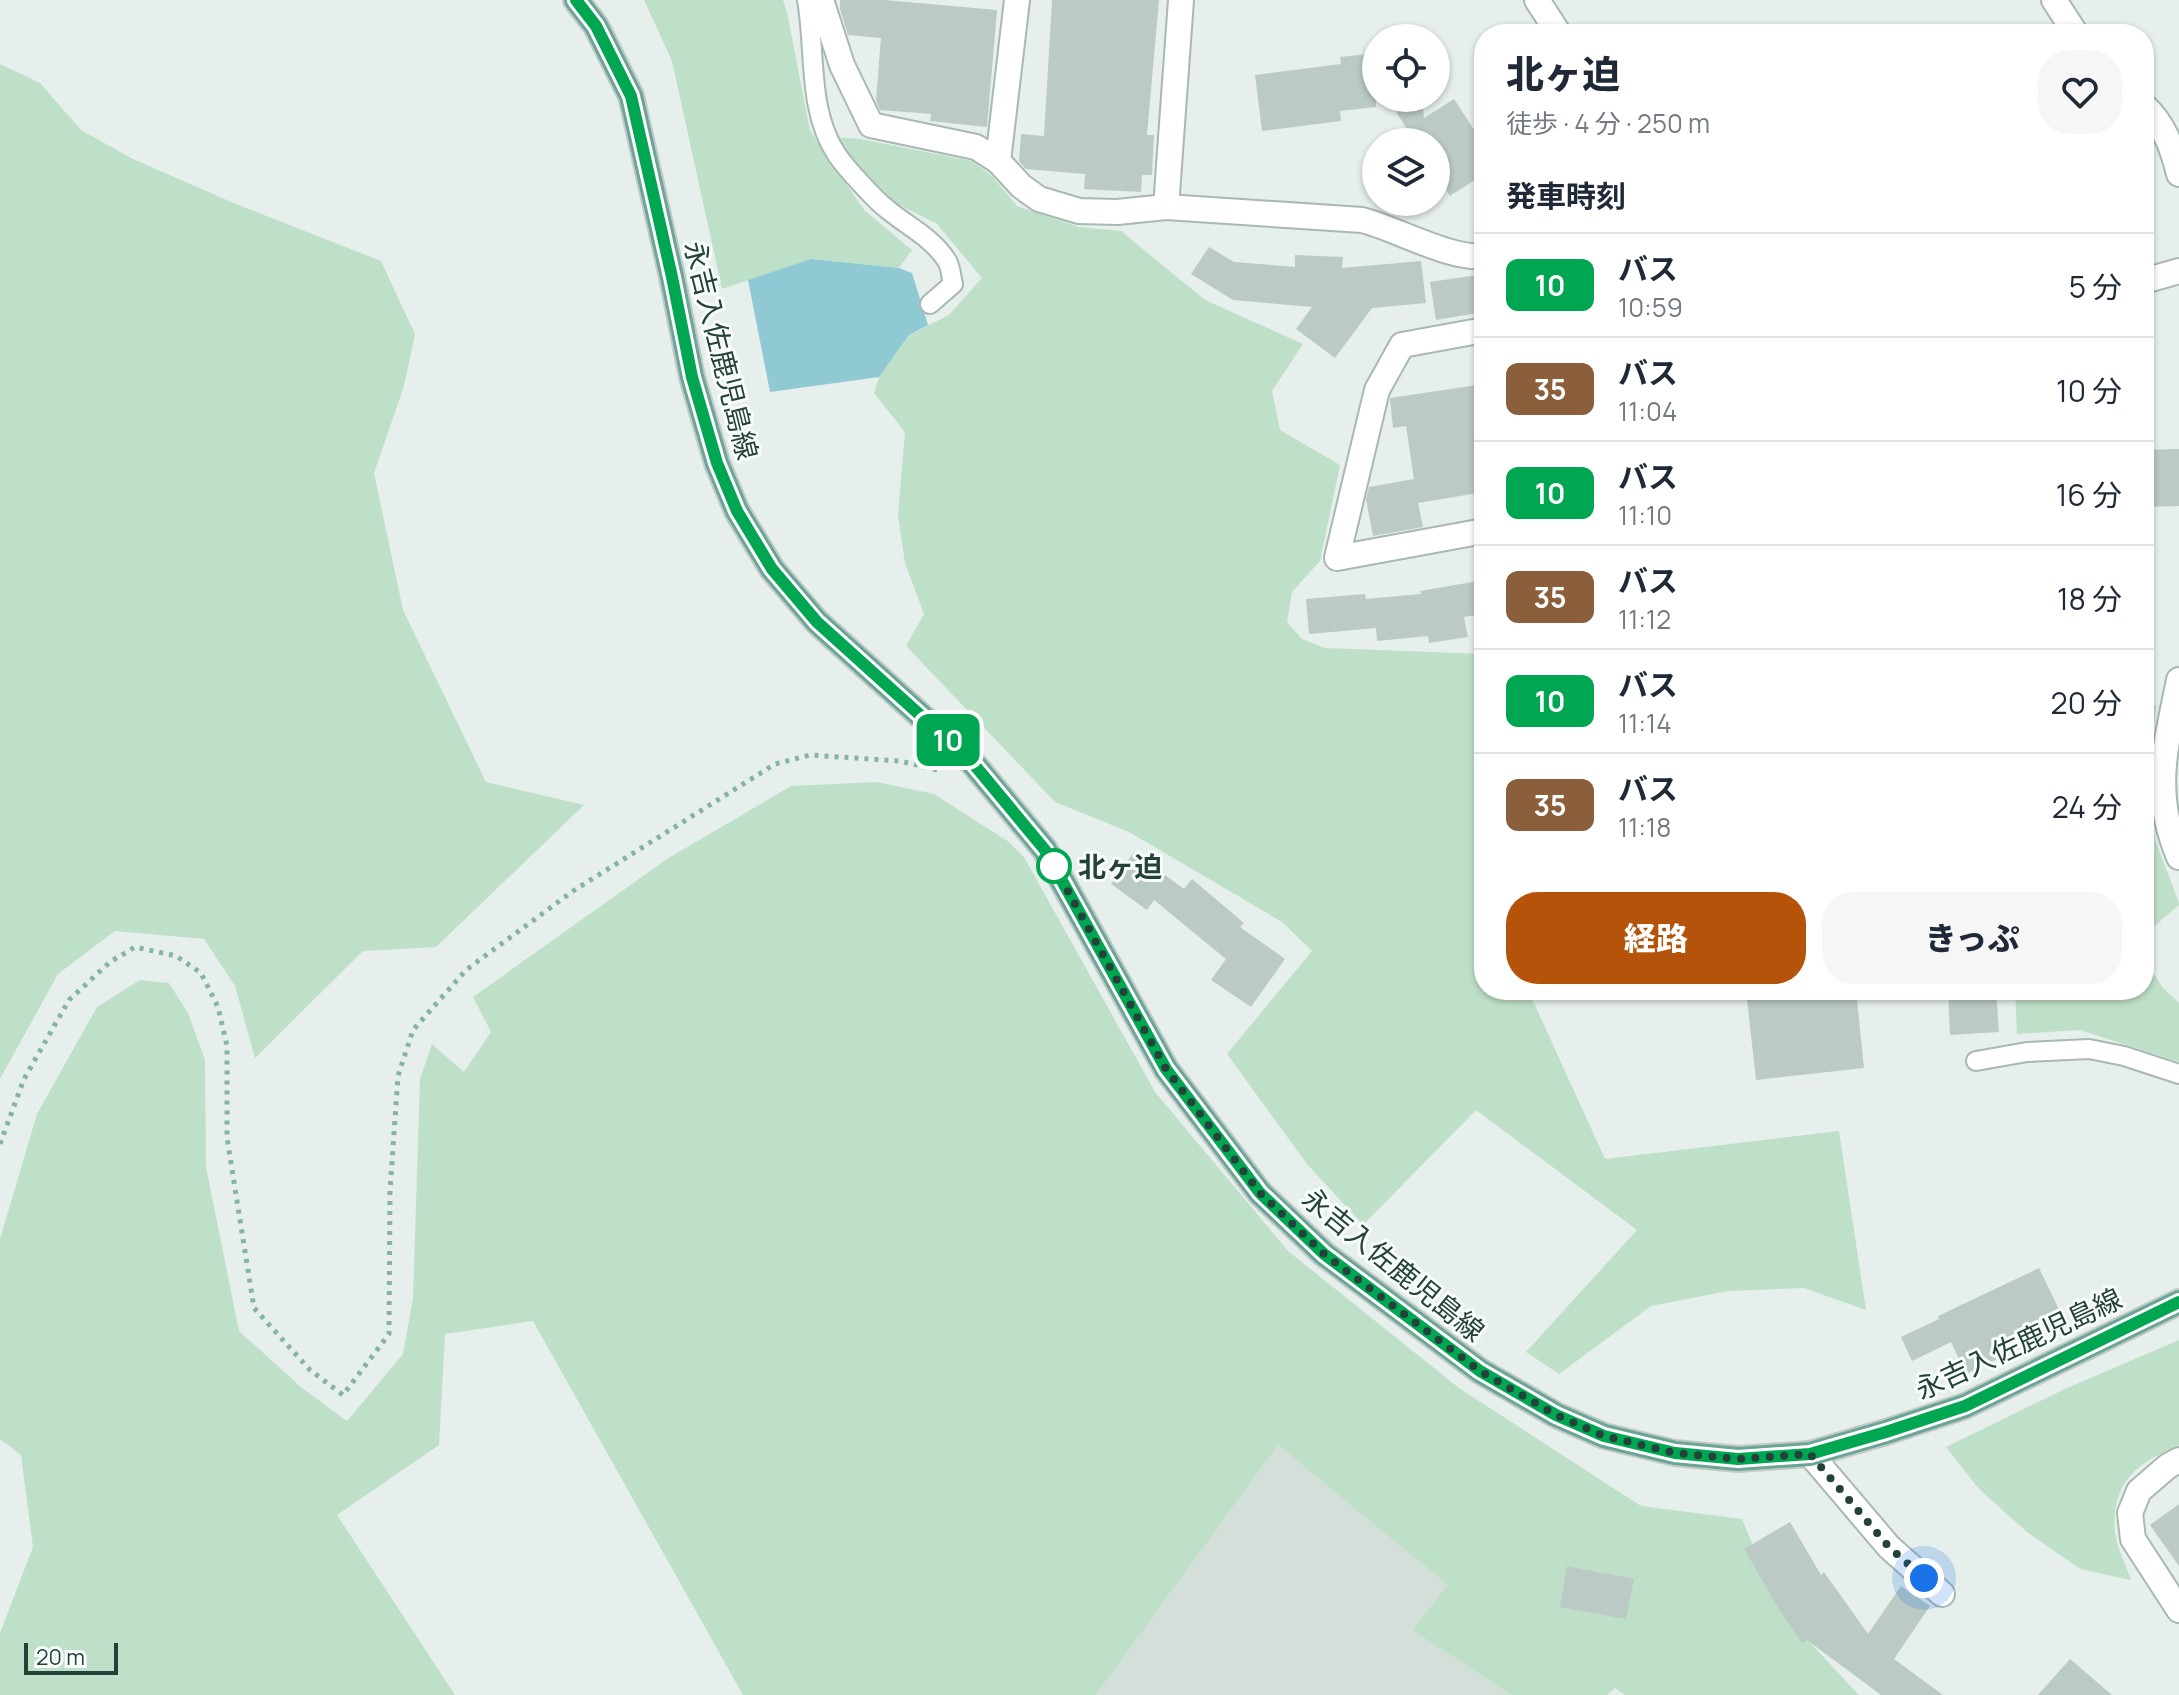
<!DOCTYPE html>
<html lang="ja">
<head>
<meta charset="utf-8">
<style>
	:root { --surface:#fff; --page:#f6f6f7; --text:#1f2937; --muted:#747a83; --line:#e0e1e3; --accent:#b45309 }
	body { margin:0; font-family:Manrope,"Noto Sans JP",sans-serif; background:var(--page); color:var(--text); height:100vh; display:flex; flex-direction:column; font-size:30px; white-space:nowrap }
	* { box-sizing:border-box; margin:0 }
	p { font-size:26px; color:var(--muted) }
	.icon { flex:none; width:44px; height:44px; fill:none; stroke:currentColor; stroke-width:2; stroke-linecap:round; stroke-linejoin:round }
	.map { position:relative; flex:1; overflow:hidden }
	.sheet { position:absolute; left:1474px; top:24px; width:680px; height:976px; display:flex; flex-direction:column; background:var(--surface); border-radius:32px; box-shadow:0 2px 6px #0004 }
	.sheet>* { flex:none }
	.badge { padding:0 16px; border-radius:12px; font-size:28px; line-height:52px }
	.fabs { position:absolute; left:1362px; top:24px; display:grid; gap:16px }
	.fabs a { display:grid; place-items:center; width:88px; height:88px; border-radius:50%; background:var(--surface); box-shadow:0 2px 6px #0004; font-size:40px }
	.scale { position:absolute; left:24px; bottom:20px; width:94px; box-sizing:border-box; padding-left:8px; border:4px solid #24423a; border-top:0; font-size:22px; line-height:28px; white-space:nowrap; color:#24423a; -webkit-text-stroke:6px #f7fbf9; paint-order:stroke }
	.you { position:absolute; width:40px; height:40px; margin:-20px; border:6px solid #fff; border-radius:50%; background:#1a73e8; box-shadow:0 0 0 12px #1a73e833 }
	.map>.badge { position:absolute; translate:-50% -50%; box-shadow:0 0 0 4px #fff }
	h2 { padding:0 32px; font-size:30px; line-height:72px }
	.round { display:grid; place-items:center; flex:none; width:84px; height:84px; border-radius:32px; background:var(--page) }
	.summary { display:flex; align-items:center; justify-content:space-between; height:136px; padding:0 32px }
	h1 { font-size:38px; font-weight:800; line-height:60px }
	.cta { display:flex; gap:16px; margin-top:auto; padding:16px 32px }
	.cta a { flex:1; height:92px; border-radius:32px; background:var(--accent); color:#fff; font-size:32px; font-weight:800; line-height:92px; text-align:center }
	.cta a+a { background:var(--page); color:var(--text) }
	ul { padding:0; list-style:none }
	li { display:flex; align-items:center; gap:24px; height:104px; padding:0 32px; border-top:2px solid var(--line) }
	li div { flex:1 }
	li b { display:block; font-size:30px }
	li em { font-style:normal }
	li .badge { min-width:88px; font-weight:700; text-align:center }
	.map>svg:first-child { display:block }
	.built { fill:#d4dfda }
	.green { fill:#bfe0c8 }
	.water { fill:#8ec9d4 }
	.building { fill:#bbcac4 }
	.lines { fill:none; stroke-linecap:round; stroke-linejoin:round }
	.lane-casing { stroke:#a8b8b2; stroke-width:22 }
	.street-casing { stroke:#a8b8b2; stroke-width:28 }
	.primary-casing { stroke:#c2cac8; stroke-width:28 }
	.path { stroke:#86b3a5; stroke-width:5; stroke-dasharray:4 6; stroke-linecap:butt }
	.lane { stroke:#fff; stroke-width:18 }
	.street { stroke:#fff; stroke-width:24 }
	.primary { stroke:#6aa596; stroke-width:24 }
	.line-casing { stroke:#fff; stroke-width:18 }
	.line { stroke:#00a651; stroke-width:12 }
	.walk { stroke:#24423a; stroke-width:8; stroke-dasharray:0 14.4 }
	.stop-dot { fill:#fff; stroke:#00a651; stroke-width:4 }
	.labels { text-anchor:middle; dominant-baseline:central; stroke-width:6; stroke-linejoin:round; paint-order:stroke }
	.street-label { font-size:28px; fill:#24423a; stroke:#f7fbf9 }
	.stop-label { font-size:28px; font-weight:bold; fill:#24423a; stroke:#f7fbf9; text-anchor:start }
</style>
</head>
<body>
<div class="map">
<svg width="2179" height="1695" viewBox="0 0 2179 1695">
	<rect width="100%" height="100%" fill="#e6efeb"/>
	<polygon class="built" points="1278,1445 1449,1585 1412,1630 1511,1695 1096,1695"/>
	<g class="green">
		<polygon points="644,0 783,0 787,12 810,131 865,211 912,250 899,268 811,259 722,289 672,61"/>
		<polygon points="0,64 40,83 81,130 133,159 236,204 381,261 415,334 404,386 374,473 403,610 486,782 584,805 436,947 363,951 255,1058 235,986 204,939 115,931 58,974 0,1079"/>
		<polygon points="833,137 860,139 972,161 991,175 1017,206 1079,227 1121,231 1205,300 1303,344 1272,391 1280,430 1340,465 1320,561 1292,592 1287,622 1302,639 1325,648 1484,654 1484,990 1528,990 1605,1159 1839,1131 1866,1310 1804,1288 1728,1291 1651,1306 1559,1374 1526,1352 1637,1230 1476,1110 1363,1225 1307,1164 1227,1054 1312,951 1282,922 1129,832 1055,802 906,646 924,614 905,563 898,515 905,432 874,393 879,377 909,335 949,315 982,278 937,224 878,194"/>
		<polygon points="2144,698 2156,706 2148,782 2148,821 2179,903 2179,905 2144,935"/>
		<polygon points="877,782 934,794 1009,842 1024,857 1155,1092 1288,1251 1459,1388 1641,1506 1742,1519 1776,1601 1816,1649 1859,1695 1625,1695 1615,1688 1607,1695 1511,1695 1412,1630 1448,1585 1278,1445 1096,1695 743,1695 533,1321 445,1334 439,1445 337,1515 455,1695 0,1695 0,1633 33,1547 21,1455 0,1439 0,1239 37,1114 97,1007 140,980 169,983 188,1013 205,1060 206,1167 239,1331 302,1388 347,1421 403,1354 413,1298 420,1079 432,1044 464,1072 491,1032 473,997 667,859 791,786"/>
		<polygon points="2144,959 2163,988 2179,1003 2179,1062 2080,1030 2017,1034 2015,990 2144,990"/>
		<path d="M2179,1340V1445C2137,1463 2111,1482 2115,1532C2117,1548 2126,1565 2131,1580L2080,1569L2027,1532L1979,1489L1946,1447L2067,1388Z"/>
	</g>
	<polygon class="water" points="811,259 899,268 912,273 928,325 909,335 879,377 770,392 748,280"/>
	<g class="building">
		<polygon points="840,0 884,0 997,10 987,127 930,121 931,114 880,110 876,100 881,38 848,35 840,9"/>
		<polygon points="1052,0 1159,0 1147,135 1154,135 1152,175 1142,175 1141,192 1084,189 1085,174 1026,169 1019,161 1021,134 1044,136"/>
		<polygon points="1376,53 1376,107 1340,111 1341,121 1262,131 1255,75 1341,64 1340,57"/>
		<polygon points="1387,98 1422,98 1424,118 1454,99 1484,145 1484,174 1450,196 1436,173 1436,142 1386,142 1407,129"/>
		<polygon points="1209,247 1234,262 1295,267 1295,255 1343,257 1342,268 1421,261 1426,303 1372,308 1335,358 1296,329 1312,307 1233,300 1191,274"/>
		<polygon points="1484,274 1484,312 1436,320 1430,282"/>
		<polygon points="1484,384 1484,492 1418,503 1423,527 1373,536 1366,499 1369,487 1414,479 1406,426 1393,428 1390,398"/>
		<polygon points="2179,449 2179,506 2144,507 2144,450"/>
		<polygon points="1484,580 1484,614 1464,617 1468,637 1429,643 1428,636 1377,641 1376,628 1309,634 1306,599 1365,594 1366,599 1421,594 1420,591"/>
		<polygon points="1134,852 1184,889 1192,879 1244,923 1240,927 1285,959 1251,1007 1211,980 1226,959 1154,900 1147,910 1111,884"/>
		<polygon points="1746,990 1856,990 1864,1068 1756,1080"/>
		<polygon points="1948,990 1996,990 1999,1032 1950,1035"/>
		<polygon points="2039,1268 2067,1326 1966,1374 1951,1342 1912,1361 1901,1337 1939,1319 1938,1316"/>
		<polygon points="2179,1504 2179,1566 2150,1525"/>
		<polygon points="1790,1522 1821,1575 1824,1572 1868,1634 1901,1586 1930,1606 1894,1659 1943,1695 1881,1695 1807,1640 1802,1643 1780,1611 1744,1549"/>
		<polygon points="1567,1566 1634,1579 1626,1619 1560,1607"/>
		<polygon points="2070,1659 2112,1695 2038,1695"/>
	</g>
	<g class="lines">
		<g class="lane-casing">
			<g id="lane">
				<path d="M807,0C816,51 807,110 837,155C846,168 874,199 887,209C907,226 932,237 947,261C951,267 951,277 953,284L930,304"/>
				<polyline points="1976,1061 2027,1052 2089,1049 2124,1056 2179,1074"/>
			</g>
		</g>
		<g class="street-casing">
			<g id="street">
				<path d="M821,0L842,65L871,125L976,147L998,161L1021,186L1039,199L1079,211L1117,212L1166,207L1362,220C1397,229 1451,260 1484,256"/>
				<polyline points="1537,0 1559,34"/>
				<polyline points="2054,0 2076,34"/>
				<path d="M2144,106C2164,124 2173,149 2179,174"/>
				<polyline points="998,161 1017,0"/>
				<polyline points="1166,207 1181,0"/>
				<polyline points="2144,281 2179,271"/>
				<polyline points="1484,330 1402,345 1377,390 1337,558 1484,531"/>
				<path d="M2179,680C2166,746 2151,791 2179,857"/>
				<polyline points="1810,1454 1889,1547 1942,1594"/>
				<polyline points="2179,1460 2168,1466 2139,1491 2130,1513 2133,1539 2179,1610"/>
			</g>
		</g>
		<g class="primary-casing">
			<polyline id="primary" points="576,0 596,26 631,96 672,277 692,377 717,463 737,511 772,569 817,622 972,762 1045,850 1166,1069 1260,1193 1324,1254 1480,1371 1556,1415 1604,1436 1675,1453 1738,1459 1810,1454 1886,1432 1965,1406 2179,1302"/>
		</g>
		<polyline class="path" points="0,1144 24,1079 69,1000 110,962 135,947 176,956 201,973 218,1007 227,1046 227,1138 254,1308 310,1370 343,1395 389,1334 390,1190 398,1076 413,1030 466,970 573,891 775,764 810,755 900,761 937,770"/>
		<use href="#lane" class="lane"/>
		<use href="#street" class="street"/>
		<use href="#primary" class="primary"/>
	</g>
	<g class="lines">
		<g class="line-casing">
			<polyline id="line" points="576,0 596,26 631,96 672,277 692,377 717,463 737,511 772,569 817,622 972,762 1045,850 1166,1069 1260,1193 1324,1254 1480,1371 1556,1415 1604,1436 1675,1453 1738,1459 1810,1454 1886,1432 1965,1406 2179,1302"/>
		</g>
		<use href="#line" class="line"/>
		<polyline class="walk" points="1054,866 1166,1069 1260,1193 1324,1254 1480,1371 1556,1415 1604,1436 1675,1453 1738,1459 1810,1454 1889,1547 1924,1578"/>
	</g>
	<circle class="stop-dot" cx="1054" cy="866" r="16"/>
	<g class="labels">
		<g class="street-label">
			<text transform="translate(722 350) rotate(76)">永吉入佐鹿児島線</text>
			<text transform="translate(1394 1264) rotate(39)">永吉入佐鹿児島線</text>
			<text transform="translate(2018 1343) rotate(-25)">永吉入佐鹿児島線</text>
		</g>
		<g class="stop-label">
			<text x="1078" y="866">北ヶ迫</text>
		</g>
	</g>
</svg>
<div class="fabs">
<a><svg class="icon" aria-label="locate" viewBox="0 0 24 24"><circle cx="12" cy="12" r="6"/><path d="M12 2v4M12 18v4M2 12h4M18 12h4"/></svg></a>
<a><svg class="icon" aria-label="layers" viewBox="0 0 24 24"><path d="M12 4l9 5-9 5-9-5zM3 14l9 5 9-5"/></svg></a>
</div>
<div class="scale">20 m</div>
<div class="you" style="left:1924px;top:1578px"></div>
<b class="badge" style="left:948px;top:740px;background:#00a651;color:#fff">10</b>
<section class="sheet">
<div class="summary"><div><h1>北ヶ迫</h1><p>徒歩 · 4 分 · 250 m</p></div><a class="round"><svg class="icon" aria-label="heart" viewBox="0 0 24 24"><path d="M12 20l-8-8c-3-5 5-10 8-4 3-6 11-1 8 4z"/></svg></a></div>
<h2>発車時刻</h2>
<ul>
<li><span class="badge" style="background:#00a651;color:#fff">10</span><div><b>バス</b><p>10:59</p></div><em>5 分</em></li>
<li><span class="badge" style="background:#8b5e3c;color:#fff">35</span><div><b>バス</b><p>11:04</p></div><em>10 分</em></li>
<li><span class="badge" style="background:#00a651;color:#fff">10</span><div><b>バス</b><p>11:10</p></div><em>16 分</em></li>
<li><span class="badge" style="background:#8b5e3c;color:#fff">35</span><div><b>バス</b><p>11:12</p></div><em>18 分</em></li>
<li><span class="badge" style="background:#00a651;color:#fff">10</span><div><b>バス</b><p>11:14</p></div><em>20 分</em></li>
<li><span class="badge" style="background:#8b5e3c;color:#fff">35</span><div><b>バス</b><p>11:18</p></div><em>24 分</em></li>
</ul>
<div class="cta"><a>経路</a><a>きっぷ</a></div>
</section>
</div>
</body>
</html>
